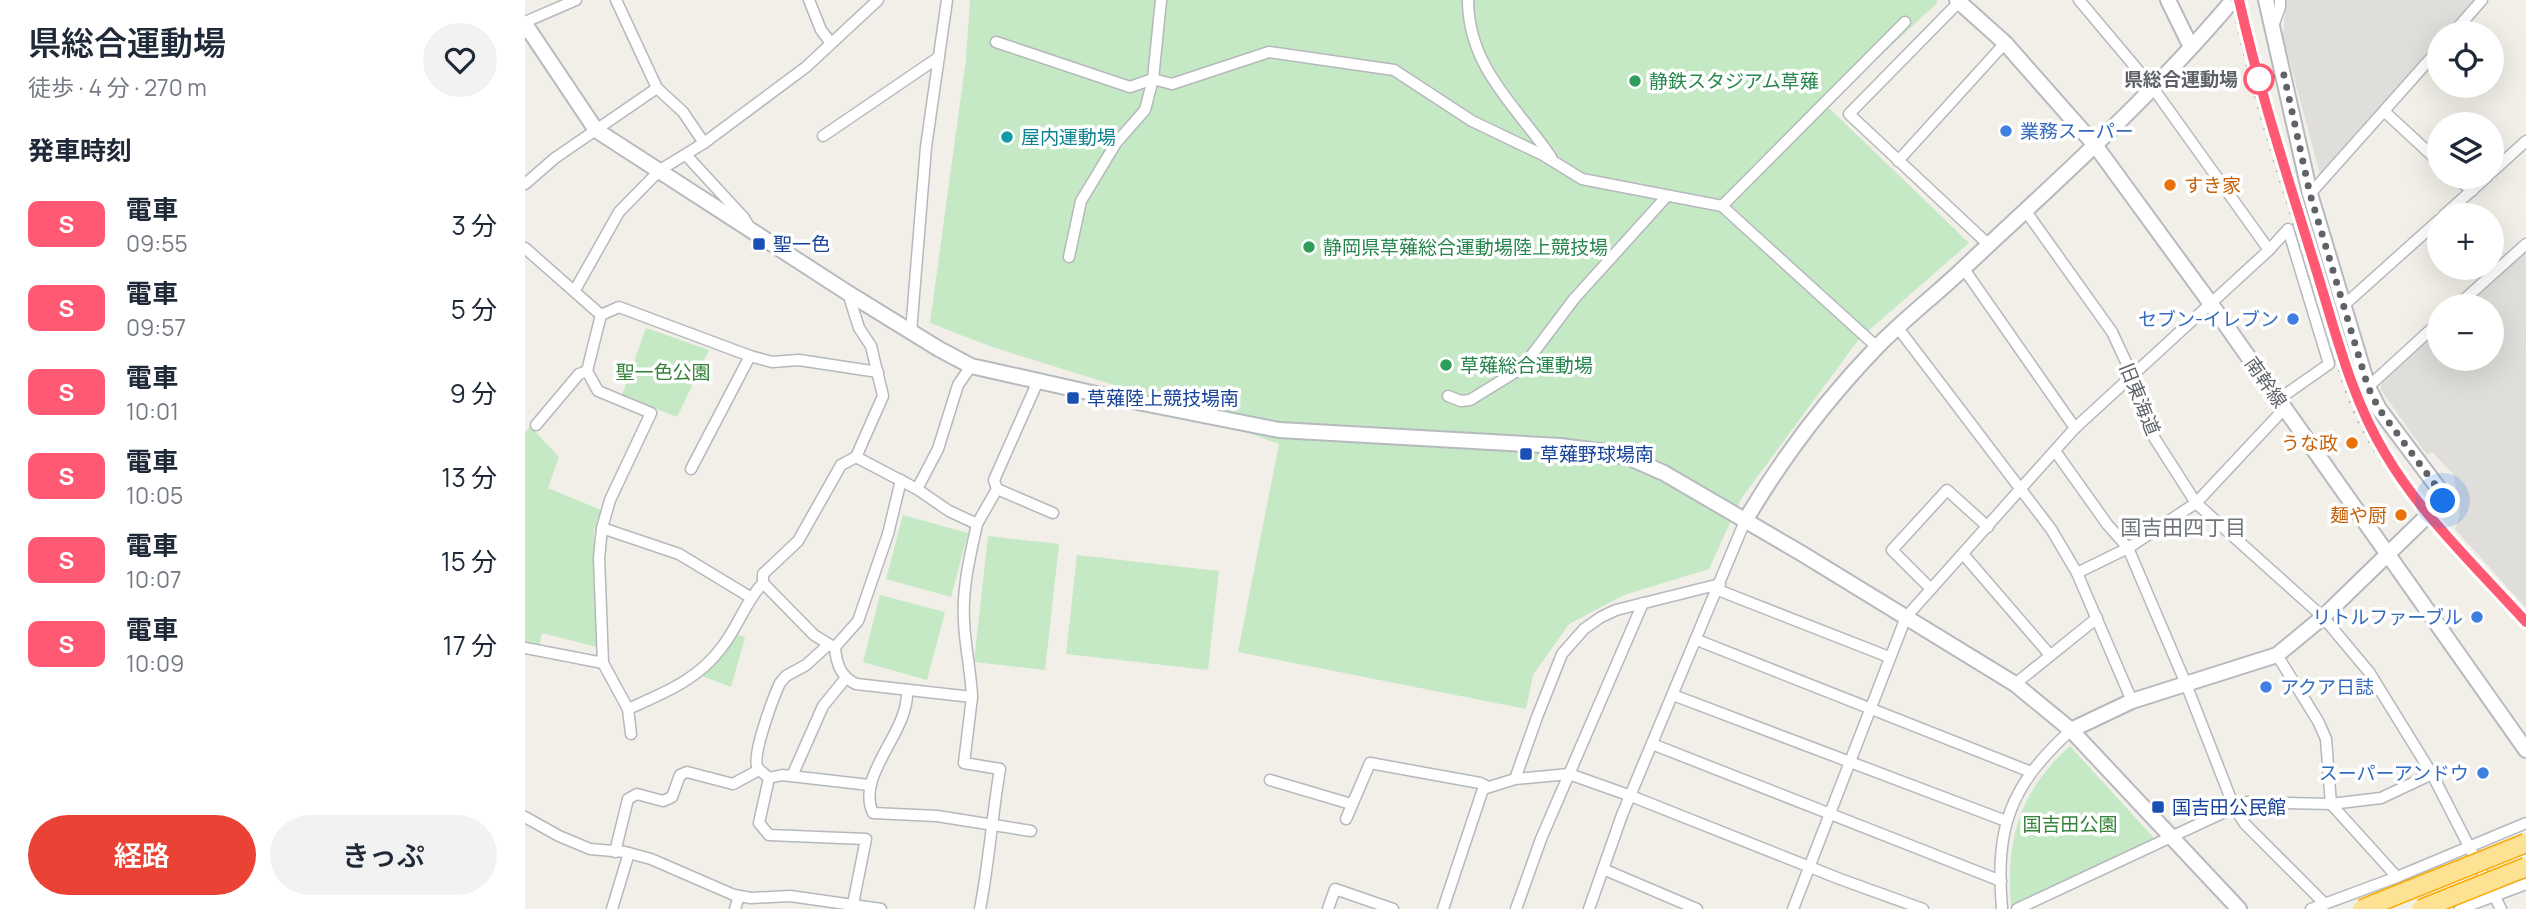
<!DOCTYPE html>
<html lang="ja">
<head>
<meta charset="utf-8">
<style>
	:root { --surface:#fff; --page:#f2f2f3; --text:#1f2937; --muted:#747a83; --accent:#ea4335 }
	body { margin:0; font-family:Manrope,"Noto Sans JP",sans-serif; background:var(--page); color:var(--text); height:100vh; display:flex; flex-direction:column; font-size:26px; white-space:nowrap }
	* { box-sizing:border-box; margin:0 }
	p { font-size:23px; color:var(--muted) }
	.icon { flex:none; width:38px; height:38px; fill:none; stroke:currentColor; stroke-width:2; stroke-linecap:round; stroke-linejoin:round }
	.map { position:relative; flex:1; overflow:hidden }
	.drawer { display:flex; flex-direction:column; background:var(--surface); width:525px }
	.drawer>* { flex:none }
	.badge { padding:0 14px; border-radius:10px; font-size:24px; line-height:46px }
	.tools { position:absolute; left:1902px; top:21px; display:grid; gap:14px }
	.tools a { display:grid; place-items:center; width:77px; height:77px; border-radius:50%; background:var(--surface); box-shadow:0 7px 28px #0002; font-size:35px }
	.you { position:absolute; width:35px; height:35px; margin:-18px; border:5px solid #fff; border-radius:50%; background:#1a73e8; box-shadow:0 0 0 10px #1a73e833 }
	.map>.badge { position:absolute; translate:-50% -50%; box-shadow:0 0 0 4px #fff }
	h2 { padding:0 28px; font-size:26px; line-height:63px }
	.round { display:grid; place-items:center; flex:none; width:74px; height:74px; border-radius:37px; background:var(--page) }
	.headline { display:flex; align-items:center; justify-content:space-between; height:119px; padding:0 28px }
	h1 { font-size:33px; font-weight:600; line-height:52px }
	.cta { display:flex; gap:14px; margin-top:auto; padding:14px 28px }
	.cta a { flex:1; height:80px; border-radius:42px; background:var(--accent); color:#fff; font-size:28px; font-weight:600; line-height:80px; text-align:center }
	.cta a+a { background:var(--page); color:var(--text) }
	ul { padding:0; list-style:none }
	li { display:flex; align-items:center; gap:21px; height:84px; padding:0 28px }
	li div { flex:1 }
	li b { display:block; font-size:26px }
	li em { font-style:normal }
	li .badge { min-width:77px; font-weight:700; text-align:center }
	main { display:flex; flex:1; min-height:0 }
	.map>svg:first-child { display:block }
	.industrial { fill:#e0deda }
	.green { fill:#c5e8c5 }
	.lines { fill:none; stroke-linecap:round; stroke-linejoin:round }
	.street-casing { stroke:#b5b8bc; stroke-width:13 }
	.secondary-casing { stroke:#b6babf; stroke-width:18 }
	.street { stroke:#fff; stroke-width:10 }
	.secondary { stroke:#fff; stroke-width:14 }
	.rail { stroke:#b6b7b8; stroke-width:3.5; stroke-dasharray:2 9; stroke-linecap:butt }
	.highway-bridge-casing { stroke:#f9ab00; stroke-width:21; stroke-linecap:butt }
	.highway-bridge { stroke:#fde293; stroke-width:18 }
	.line-casing { stroke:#fff; stroke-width:16 }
	.line { stroke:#ff5973; stroke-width:10 }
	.walk { stroke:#5f6368; stroke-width:7; stroke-dasharray:0 12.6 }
	.stop-dot { fill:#fff; stroke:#ff5973; stroke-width:3.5 }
	.leisure-dot { fill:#2e9e5b; stroke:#fff; stroke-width:2.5 }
	.shop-dot { fill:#3f7fe0; stroke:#fff; stroke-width:2.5 }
	.culture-dot { fill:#0f9aa8; stroke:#fff; stroke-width:2.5 }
	.food-dot { fill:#e8710a; stroke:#fff; stroke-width:2.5 }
	.transit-dot { fill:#1a4fb4; stroke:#fff; stroke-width:2.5 }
	.labels { text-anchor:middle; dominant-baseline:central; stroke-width:7; stroke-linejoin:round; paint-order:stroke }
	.stop-label { font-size:19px; font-weight:bold; fill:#5f6368; stroke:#fff; text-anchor:end }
	.leisure-label { font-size:19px; fill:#27864d; stroke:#fff; text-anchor:start }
	.shop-label { font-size:19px; fill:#366cbe; stroke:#fff; text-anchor:end }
	.culture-label { font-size:19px; fill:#0d838f; stroke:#fff; text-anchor:start }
	.food-label { font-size:19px; fill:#c56008; stroke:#fff; text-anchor:end }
	.transit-label { font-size:19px; fill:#164399; stroke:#fff; text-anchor:start }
	.park-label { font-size:19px; fill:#348238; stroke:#fff }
	.street-label { font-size:19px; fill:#5f6368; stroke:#fff }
	.neighbourhood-label { font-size:21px; fill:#70757a; stroke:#fff }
</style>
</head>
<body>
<main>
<section class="drawer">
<div class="headline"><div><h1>県総合運動場</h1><p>徒歩 · 4 分 · 270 m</p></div><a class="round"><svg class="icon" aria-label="heart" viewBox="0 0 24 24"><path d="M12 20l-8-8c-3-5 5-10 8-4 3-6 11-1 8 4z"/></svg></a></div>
<h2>発車時刻</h2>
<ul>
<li><span class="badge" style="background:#ff5973;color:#fff">S</span><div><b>電車</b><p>09:55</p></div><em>3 分</em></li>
<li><span class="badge" style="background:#ff5973;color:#fff">S</span><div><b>電車</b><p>09:57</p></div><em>5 分</em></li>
<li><span class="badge" style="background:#ff5973;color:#fff">S</span><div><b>電車</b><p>10:01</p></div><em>9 分</em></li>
<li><span class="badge" style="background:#ff5973;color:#fff">S</span><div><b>電車</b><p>10:05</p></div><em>13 分</em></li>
<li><span class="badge" style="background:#ff5973;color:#fff">S</span><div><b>電車</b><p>10:07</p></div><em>15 分</em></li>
<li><span class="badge" style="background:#ff5973;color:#fff">S</span><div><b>電車</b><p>10:09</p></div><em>17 分</em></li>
</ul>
<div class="cta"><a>経路</a><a>きっぷ</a></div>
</section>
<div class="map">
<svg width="2001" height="909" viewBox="0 0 2001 909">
	<rect width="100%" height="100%" fill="#f1efe8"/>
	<g class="industrial">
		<polygon points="1761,0 1949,0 1920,33 1914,33 1914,40 1796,178 1758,36"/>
		<polygon points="2001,249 2001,608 1930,529 1934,517 1935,505 1928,474 1907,452 1902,455 1856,390 1856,382 1914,329 1914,359 1967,359 1967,306 1939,306"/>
	</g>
	<g class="green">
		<polygon points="445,0 1411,0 1413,2 1302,106 1444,243 1334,339 1216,499 1184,569 1099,595 1044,624 1008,675 1001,709 713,652 754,444 586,384 467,347 405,323 441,59"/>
		<polygon points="121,328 184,350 152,417 97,395"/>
		<polygon points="5,426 34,457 23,488 76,510 69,530 72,647 17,633 14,648 0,643 0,433"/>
		<polygon points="378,515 443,533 426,597 361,579"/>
		<polygon points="463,536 534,544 520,670 449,662"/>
		<polygon points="552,555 694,571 683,670 541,654"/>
		<polygon points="355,595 420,612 402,680 338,662"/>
		<polygon points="212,635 220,637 206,687 177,676 195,659"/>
		<path d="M1545,746L1628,837L1627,842L1486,906C1481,838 1494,792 1545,746Z"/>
	</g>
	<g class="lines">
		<g class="street-casing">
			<g id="street">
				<polyline points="91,0 132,88 158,112 179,143"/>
				<polyline points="284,0 296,30 306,43"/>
				<path d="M943,0C943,67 991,106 1026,157"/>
				<polyline points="1434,2 1324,114 1464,245"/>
				<polyline points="0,22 51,0"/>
				<polyline points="1748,26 1755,7 1755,0"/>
				<polyline points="1928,33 1957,0"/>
				<polyline points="471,42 605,87 628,79 647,84 744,52 869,70 947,121 1018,155 1057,179 1197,206 1352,347"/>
				<polyline points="1860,112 1914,162"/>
				<polyline points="298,136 414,57"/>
				<polyline points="161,155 219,218 225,228"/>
				<polyline points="1373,161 1480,43"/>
				<polyline points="1967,172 2001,141"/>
				<polyline points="1931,177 1947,191"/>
				<polyline points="0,184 30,158 132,88"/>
				<polyline points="1785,194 1914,49"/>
				<polyline points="1197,206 1380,22"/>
				<polyline points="1500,210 1587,332 1608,377 1630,439 1671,503 1798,617 1844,672 1907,774 1976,909"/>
				<polyline points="1919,215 1962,177"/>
				<polyline points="0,248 76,315"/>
				<polyline points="1744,250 1763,229 1804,364 1754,399"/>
				<polyline points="544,257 556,201 591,143 620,110 628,79 636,0"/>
				<polyline points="1439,269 1550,428"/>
				<polyline points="50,290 94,212 135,170 179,143 281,67 353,0"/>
				<polyline points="1818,306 1914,220"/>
				<polyline points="1932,306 2001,244"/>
				<polyline points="1373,328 1526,529 1552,573 1607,701"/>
				<polyline points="386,332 401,147 422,0"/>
				<polyline points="1843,387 1914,322"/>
				<polyline points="923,396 936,401 945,400 997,368 1049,299 1142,196"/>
				<polyline points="11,425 54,374 62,371"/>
				<polyline points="1530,451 1582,524 1603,548 1661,684 1709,807 1720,824 1800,904"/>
				<polyline points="331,457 392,489 424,511 452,524 472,489 469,480 513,381"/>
				<polyline points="166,469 225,356"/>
				<path d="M376,480L363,534L333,621L310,647C311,664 316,677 331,684L447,697L439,763L475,769C467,816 464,863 455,909"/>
				<polyline points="392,489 413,449 433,385 446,366"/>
				<polyline points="472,489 528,513"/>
				<polyline points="77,528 154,554 225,597"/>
				<polyline points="1438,554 1525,655"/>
				<polyline points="1552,573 1603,548 1671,503 1760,408"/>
				<polyline points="238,583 289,635 307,646"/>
				<polyline points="1406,589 1367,550 1422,490 1463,527"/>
				<polyline points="1193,590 1364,657"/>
				<polyline points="1172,640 1506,772"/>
				<path d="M303,645L281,665L261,676L255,683C248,698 228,752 232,766C234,771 240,774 244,778L257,775L344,785"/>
				<polyline points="0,648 78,663"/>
				<polyline points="1752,655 1793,721 1801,739 1806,804 1872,877"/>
				<polyline points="1490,684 1572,618"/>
				<path d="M382,691C384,733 330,775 348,813L412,816L506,831"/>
				<polyline points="1148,695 1481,821"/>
				<path d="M447,697C446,672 440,647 439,621C437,588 445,556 452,524"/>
				<path d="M103,709C139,693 173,680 197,647C213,627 220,602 238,583V574L273,541L316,465L331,457L358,396L346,346L334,328L323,293"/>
				<polyline points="106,734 103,709 78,663 74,558 77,528 85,500 126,413 73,391 62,371 76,315 94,307 225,356 247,362 274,360 353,372"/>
				<polyline points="1127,744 1476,881"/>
				<polyline points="267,776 298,706 320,679"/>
				<polyline points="244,778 234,823 244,835 341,839 328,904"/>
				<polyline points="990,779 1012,717 1037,654 1059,629 1076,617 1091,610 1195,584"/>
				<polyline points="745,780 826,804"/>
				<polyline points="0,817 34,836 65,849 100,852 126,859 209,895 226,898 265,896 356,909"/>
				<polyline points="821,819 845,763 955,783 963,787"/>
				<polyline points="90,852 103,799 112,794 138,801 147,797 155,775 162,772 208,784 234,770"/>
				<polyline points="1078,869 1172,909"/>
				<polyline points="87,909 104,853"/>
				<polyline points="210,909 214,896"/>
				<polyline points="803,909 810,889 868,909"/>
				<polyline points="918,909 958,789 990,779 1044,774 1106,796 1315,879 1398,909"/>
				<polyline points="991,909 1016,839 1118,603"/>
				<polyline points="1064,909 1097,815 1220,521"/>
				<polyline points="1268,909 1381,617 1550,428 1744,250 1628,88 1554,0"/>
				<path d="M1477,909C1470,826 1485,786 1546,730"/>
				<polyline points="1492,909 1721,802 1806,804 1856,798 1907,774"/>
				<polyline points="1786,909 1872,877 2001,823"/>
				<polyline points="1935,909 2001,884"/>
			</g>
		</g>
		<g class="secondary-casing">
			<g id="secondary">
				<polyline points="1432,0 1480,43 1570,145 1686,304 2001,750"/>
				<polyline points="1643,0 1666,47"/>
				<polyline points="0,24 71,130 323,293 414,349 446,366 567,393 754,430 1035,446 1075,451 1107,459 1139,473 1276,553 1490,684 1546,730 1714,909"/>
				<path d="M1220,521C1257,458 1301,400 1351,348C1379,319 1412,294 1441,266C1533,180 1627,96 1708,0"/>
				<path d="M1546,730L1607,701L1752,655L1798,617L1900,518C1910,511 1918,507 1917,493L1854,409L1843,387L1785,194L1741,0"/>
			</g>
		</g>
		<use href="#street" class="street"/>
		<use href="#secondary" class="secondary"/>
		<path class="rail" d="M1707,0C1728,99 1761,198 1792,295C1807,342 1818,395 1843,439C1885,510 1946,569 2001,630"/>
		<g class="highway-bridge-casing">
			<g id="highway-bridge">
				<polyline points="1837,909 2001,843"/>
				<polyline points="1896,909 2001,867"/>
			</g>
		</g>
		<use href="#highway-bridge" class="highway-bridge"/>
	</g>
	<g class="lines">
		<g class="line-casing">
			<path id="line" d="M1714,0C1734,90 1763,178 1790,266C1810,330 1826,398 1861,455C1897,516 1954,570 2001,622"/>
		</g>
		<use href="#line" class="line"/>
		<polyline class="walk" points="1734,79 1759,75 1785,194 1843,387 1854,409 1917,494 1918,501"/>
	</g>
	<circle class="stop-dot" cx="1734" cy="79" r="14"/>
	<g class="leisure-dot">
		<circle cx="1110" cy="81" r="7"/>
		<circle cx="784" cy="247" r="7"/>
		<circle cx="921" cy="365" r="7"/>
	</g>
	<g class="shop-dot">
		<circle cx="1481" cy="131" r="7"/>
		<circle cx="1768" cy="319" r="7"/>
		<circle cx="1952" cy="617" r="7"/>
		<circle cx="1741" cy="687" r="7"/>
		<circle cx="1958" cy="773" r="7"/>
	</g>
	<circle class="culture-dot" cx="482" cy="137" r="7"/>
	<g class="food-dot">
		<circle cx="1645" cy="185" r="7"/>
		<circle cx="1827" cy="443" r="7"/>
		<circle cx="1876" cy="515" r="7"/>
	</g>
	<g class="transit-dot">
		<rect x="227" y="237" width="14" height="14" rx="3.5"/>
		<rect x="541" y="391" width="14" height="14" rx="3.5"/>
		<rect x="994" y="447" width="14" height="14" rx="3.5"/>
		<rect x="1626" y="800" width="14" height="14" rx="3.5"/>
	</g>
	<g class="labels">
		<g class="stop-label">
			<text x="1713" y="79">県総合運動場</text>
		</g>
		<g class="leisure-label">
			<text x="1124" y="81">静鉄スタジアム草薙</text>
			<text x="798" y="247">静岡県草薙総合運動場陸上競技場</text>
			<text x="935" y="365">草薙総合運動場</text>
		</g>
		<g class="shop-label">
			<text x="1495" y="131" text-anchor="start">業務スーパー</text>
			<text x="1754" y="319">セブン-イレブン</text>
			<text x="1938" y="617">リトルファーブル</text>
			<text x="1755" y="687" text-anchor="start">アクア日誌</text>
			<text x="1944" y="773">スーパーアンドウ</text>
		</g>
		<g class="culture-label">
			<text x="496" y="137">屋内運動場</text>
		</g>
		<g class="food-label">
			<text x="1659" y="185" text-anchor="start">すき家</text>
			<text x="1813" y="443">うな政</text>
			<text x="1862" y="515">麺や厨</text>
		</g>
		<g class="transit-label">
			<text x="248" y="244">聖一色</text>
			<text x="562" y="398">草薙陸上競技場南</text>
			<text x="1015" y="454">草薙野球場南</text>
			<text x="1647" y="807">国吉田公民館</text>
		</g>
		<g class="park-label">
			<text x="138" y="372">聖一色公園</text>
			<text x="1545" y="824">国吉田公園</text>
		</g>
		<g class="street-label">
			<text transform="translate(1741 382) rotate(55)">南幹線</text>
			<text transform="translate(1615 399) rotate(68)">旧東海道</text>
		</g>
		<g class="neighbourhood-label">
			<text x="1658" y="527">国吉田四丁目</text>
		</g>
	</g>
</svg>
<div class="tools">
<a><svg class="icon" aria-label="locate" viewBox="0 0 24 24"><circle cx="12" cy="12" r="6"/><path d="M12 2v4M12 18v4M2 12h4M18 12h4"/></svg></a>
<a><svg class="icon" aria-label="layers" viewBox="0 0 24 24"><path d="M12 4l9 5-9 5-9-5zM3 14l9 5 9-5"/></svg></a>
<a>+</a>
<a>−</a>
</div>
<div class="you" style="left:1918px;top:501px"></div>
</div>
</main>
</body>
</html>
